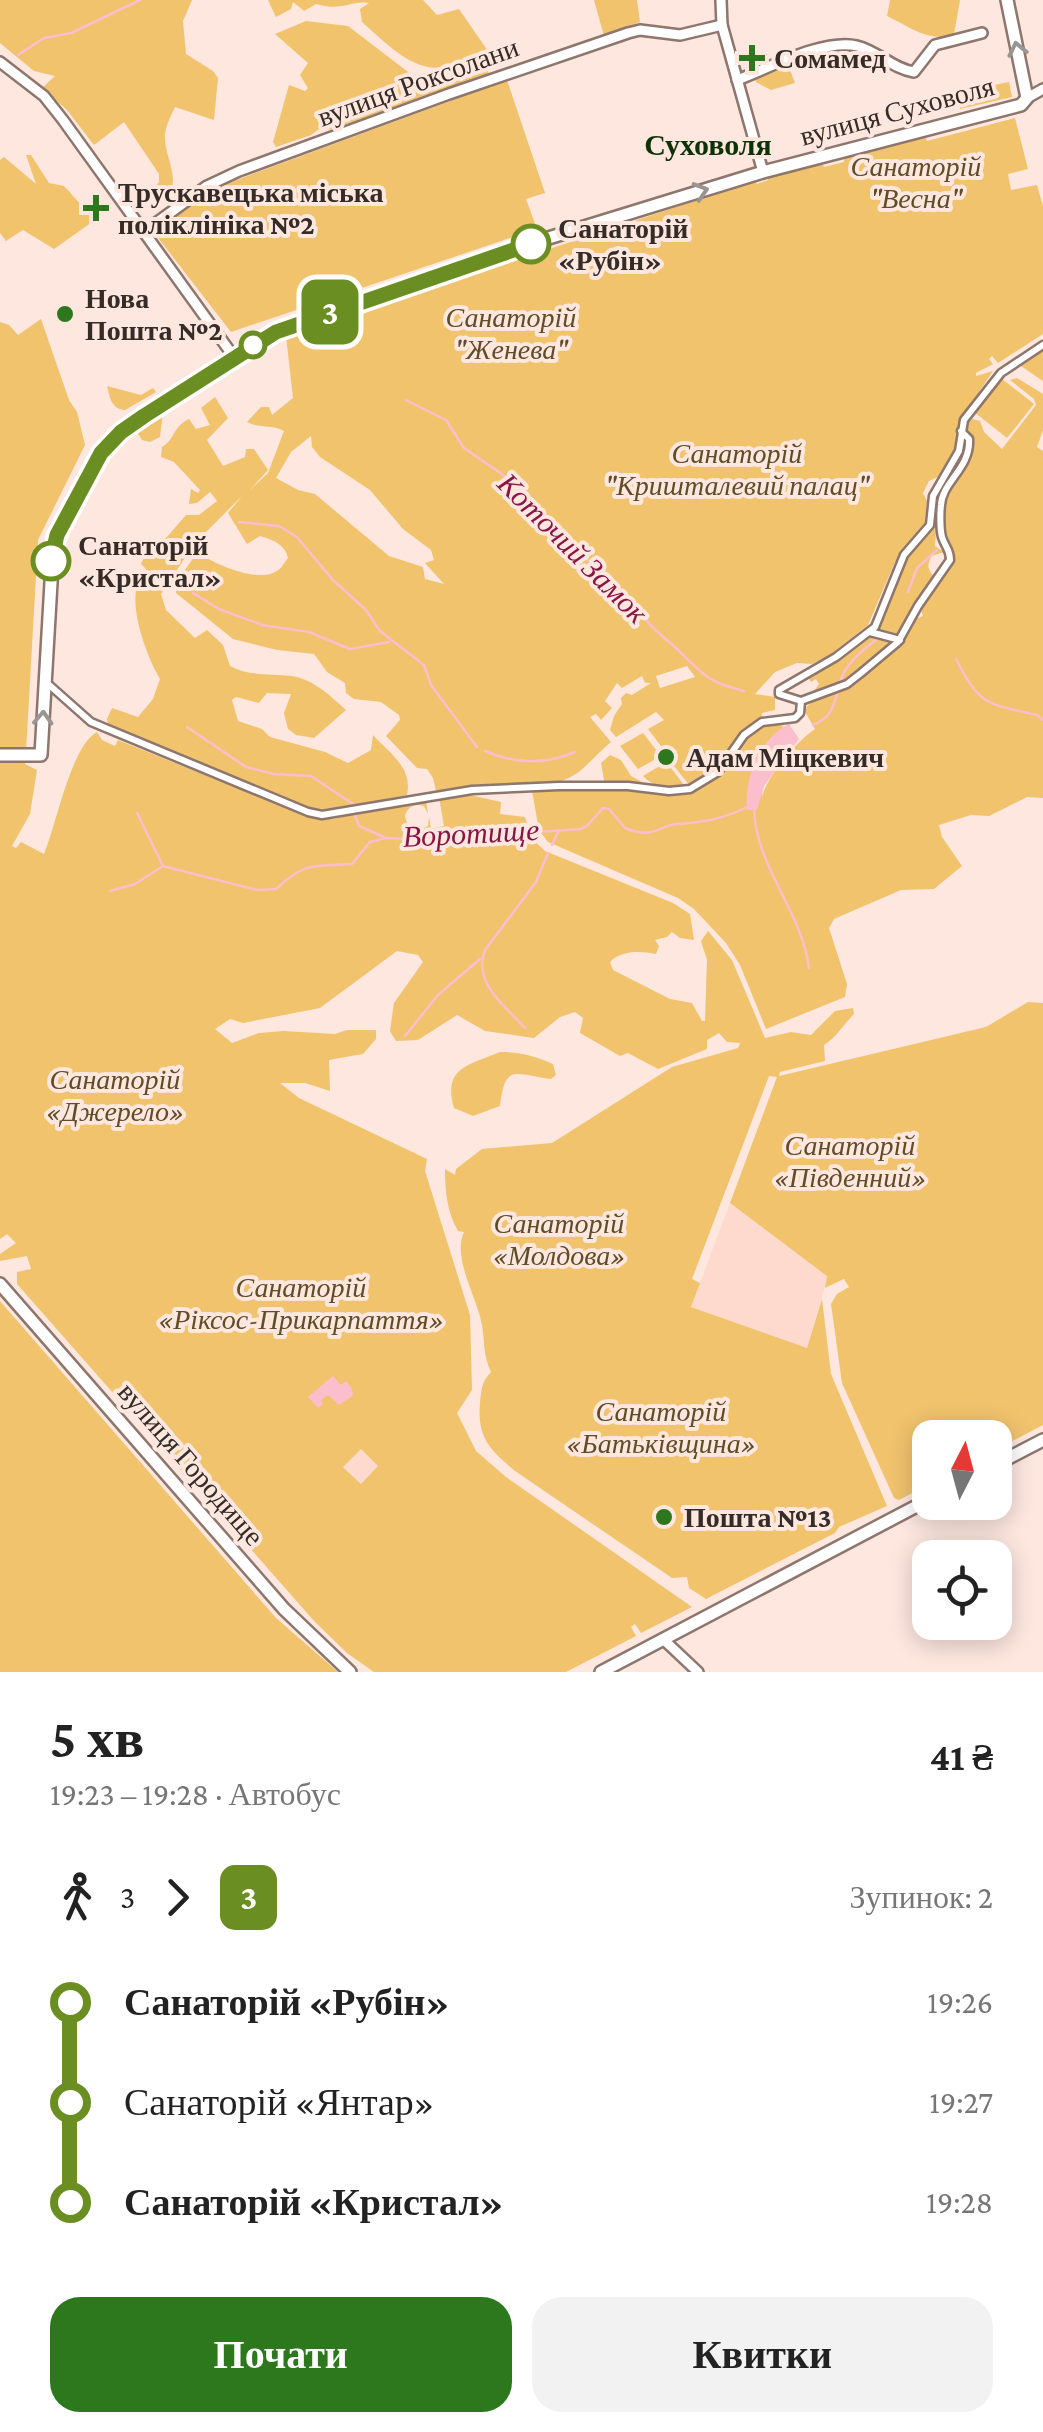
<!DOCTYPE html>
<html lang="uk">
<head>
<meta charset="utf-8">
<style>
	:root { --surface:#fff; --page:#f2f2f2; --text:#222; --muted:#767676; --accent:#2d771d }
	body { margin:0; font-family:"Crimson Pro",serif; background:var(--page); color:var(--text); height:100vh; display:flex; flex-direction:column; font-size:38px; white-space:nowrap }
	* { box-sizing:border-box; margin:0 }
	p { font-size:32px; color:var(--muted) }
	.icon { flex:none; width:55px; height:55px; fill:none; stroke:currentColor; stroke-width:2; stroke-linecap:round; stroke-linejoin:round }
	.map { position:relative; height:1672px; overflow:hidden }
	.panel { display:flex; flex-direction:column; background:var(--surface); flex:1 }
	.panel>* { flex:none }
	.badge { padding:0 20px; border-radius:15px; font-size:35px; line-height:65px }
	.needle { width:65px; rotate:6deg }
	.fabs { position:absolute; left:912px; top:1420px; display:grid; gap:20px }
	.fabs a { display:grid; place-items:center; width:100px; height:100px; border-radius:20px; background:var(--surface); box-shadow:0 5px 25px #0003; font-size:50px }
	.map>.badge { position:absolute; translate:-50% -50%; box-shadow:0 0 0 5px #fff }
	.legs { display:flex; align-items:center; gap:15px; height:110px; padding:0 50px; font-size:32px }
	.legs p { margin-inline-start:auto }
	.summary { display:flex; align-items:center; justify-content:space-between; height:170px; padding:0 50px }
	h1 { font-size:55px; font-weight:600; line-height:75px }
	.primary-button { display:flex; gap:20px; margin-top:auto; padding:20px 50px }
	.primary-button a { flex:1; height:115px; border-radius:30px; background:var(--accent); color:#fff; font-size:40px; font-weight:600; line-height:115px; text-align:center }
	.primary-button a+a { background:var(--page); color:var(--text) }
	ul { padding:0 50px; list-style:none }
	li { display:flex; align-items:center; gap:35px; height:100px; font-size:38px }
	li i { display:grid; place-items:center; width:15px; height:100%; margin:0 12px; background:currentColor }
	li i::after { content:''; width:25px; height:25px; margin:-12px; border:8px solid; border-radius:50%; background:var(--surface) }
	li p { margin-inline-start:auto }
	li:first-child i { background:linear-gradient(#0000 50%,currentColor 0) }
	li:last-child i { background:linear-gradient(currentColor 50%,#0000 0) }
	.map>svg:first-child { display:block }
	.built { fill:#fddacd }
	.green { fill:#f1c36d; fill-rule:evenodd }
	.water { fill:#fbbecd }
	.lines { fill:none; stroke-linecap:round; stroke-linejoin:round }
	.stream { stroke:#fbbecd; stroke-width:2.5 }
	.pedestrian-casing { stroke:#8e766d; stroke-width:11 }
	.minor-casing { stroke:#8e766d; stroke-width:14 }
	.tertiary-casing { stroke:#8e766d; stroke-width:16 }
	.pedestrian { stroke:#fff; stroke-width:6 }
	.minor { stroke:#fff; stroke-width:9 }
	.tertiary { stroke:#fff; stroke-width:11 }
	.oneway { stroke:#9a9593 }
	.line-1-casing { stroke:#fff; stroke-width:22 }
	.line-1 { stroke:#6b8e23; stroke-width:15 }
	.poi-dot { fill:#2d771d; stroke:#fde7df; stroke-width:4 }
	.stop-1-dot { fill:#fff; stroke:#6b8e23; stroke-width:5 }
	.labels { text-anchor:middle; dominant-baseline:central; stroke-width:8; stroke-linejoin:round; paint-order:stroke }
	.poi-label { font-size:28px; font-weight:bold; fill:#352b27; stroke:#fde7df; text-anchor:start }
	.street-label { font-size:28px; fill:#352b27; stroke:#fde7df }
	.park-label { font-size:28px; font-style:italic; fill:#614c26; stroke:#fde7df }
	.stop-label { font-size:28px; font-weight:bold; fill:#352b27; stroke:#fde7df; text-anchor:start }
	.neighbourhood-label { font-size:30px; font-weight:bold; fill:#0e3207; stroke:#fde7df }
	.water-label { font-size:30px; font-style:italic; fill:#891546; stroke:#fde7df }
</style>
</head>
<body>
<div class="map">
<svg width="1043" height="1672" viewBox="0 0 1043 1672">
	<rect width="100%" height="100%" fill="#fde7df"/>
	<g class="built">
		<polygon points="730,1203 828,1276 807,1348 691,1307"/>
		<polygon points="361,1448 378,1466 361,1484 343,1466"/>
	</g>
	<g class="green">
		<path d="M0,0H192L183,21L186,54L213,71L218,78L214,120L175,107C171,116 164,128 165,139C165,159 190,197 152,200L150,193L159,182V174L124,122L94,145L67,110L42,88L55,76L34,71L0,43Z"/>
		<path d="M268,0H423L437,15L459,9L492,57C425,80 412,67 362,22L360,9L369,3C349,0 344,12 316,4L304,11L293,2L291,9L276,17Z"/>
		<polygon points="594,0 637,0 640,22 604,36"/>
		<path d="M890,0H960L954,34C931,44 908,26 887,16Z"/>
		<polygon points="306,21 348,26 412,75 447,79 486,69 491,76 329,130 330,123 319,122 319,129 311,135 276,147 273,142 289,85 305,91 308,88 300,75 308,63 275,34"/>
		<polygon points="786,68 790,70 795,83 771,90 756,82 755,79"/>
		<polygon points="507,80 545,193 526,199 537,229 231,332 152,230 215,188"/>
		<polygon points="1009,82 1012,97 960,109 959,102 996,93 994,85"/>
		<path d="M1015,118L1028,169L1008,174L1011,190L1037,185L1043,206V334L998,363L992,356L989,359L993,364L976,373V376L993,371L961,419L952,457L940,476L929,481L923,493L927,501L925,523L895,562L868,625L830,655L812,664L797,663L775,672L755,694L775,697V710L762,713L761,722L744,735L717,772L691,787L674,766C680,758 679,751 670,746H661L648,729L664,720L656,712L616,737L610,730L614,716L622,704L621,698L626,693L632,695L651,683H645L642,676L622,688L617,683L605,701L612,708L601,720L596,714L590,717L611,742C586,763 580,780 544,785L436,791L433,778L427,769L417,768L386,736L400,720L399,715L381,702L354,699L346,693L345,683L327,672L314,654L277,650L233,639L176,593L177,581L197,553C215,563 256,584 277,571C282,568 284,563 288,558C285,544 273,540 260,536L247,544L228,513L242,496L194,544L161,594L166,610L195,638L207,630L223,645L230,666C250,677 270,673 292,676C313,679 332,697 346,710L314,738L296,735L288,729L284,713L291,694L267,693L259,703L236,697L232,700L238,721L262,729L270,737L325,752L348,763L371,750L373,735C389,753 413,767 407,795L332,811L305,807L109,727L107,719L112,708L138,717L153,699L160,679C147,657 126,602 140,579L143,580L146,569L141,564L150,546L167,537L186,515H199L217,501L210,492L197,503L189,504L191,489L198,493L200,490L174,462L161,457L162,447C176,439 172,427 189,419L196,429L210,425L201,408L215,397L228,418L207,440L223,466L245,457L246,449H254L268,470L249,491L268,473L284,431C272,424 260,429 247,422L261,407H269L272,415L293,398L286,336L755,181L757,184L768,180L769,176L822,163L824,167L844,162V157L925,137L927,141ZM311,436L312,447L320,457L370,490L403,529L431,550L434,560L425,563L444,584L425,579L423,567L389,556L315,494L298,490L276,478L291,452ZM687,666L695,677L660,688L656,676Z"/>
		<polygon points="26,155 31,155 49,183 64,186 95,220 54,249 23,230 6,241 0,233 0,160 4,157 36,184"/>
		<polygon points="41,319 69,400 77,412 85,445 38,540 26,752 0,751 0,322 9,325 18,335"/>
		<polygon points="1043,350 1043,381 1021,366"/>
		<polygon points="1001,378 1034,404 1007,438 974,412"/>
		<path d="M1017,378L1043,394V430L1037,447L1043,451V798L1027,797L989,816L971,815L939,825L942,837L962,866L934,889L901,890L834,919L829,928L847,984L845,997L766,1029L740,965L726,943L694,909L678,898L548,842L539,830L532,791C563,787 594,788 625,788C651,787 675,796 701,784C733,770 737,716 784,726L765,747L762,798C765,778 798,740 815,729L804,710L813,700L849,686L900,644L911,621L923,616L920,606L952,562V552L943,530V502L963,471L971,446L964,433L965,424L973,419L980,421L984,432L1002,449L1036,405L1034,399L1010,380Z"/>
		<path d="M107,386L141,395L153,388L156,392L125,410C111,409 110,397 107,386Z"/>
		<polygon points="163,411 160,437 150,442 142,440 135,429"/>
		<path d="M943,484L947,485L938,502L935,546L944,552L932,556C926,564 928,572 935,577L916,602L898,636L880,632L878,625L906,555L924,540L932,526L934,499Z"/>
		<polygon points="871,636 891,643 845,680 814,691 819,684 816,679 811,682 808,677"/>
		<path d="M97,732L102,740L115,746L118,740L306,816L333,819L426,799L428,814L424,806C415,803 407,807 405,816L408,827L421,830L428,826L429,817L431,829L444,826L439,797L465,794L501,802L500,814L525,817L531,838L545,851L673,903L690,914L694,940L680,938L672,932L667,937L655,940L659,946L656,954C641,951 621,950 610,962L613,970L670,999L692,1003L702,1021H705L707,960L701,941L708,931L732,960L765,1038L791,1032L811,1035L835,1011L853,1008L854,1014C843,1025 837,1037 824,1045L825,1061L780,1072L779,1076L986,1027L1028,1002L1043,1003V1425L1001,1447L995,1445V1438H930V1484L899,1500L894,1498L842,1383L831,1304L837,1294L849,1287L844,1279L825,1288L827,1276L730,1203L777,1077L769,1076L692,1279L700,1283L691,1307L807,1348L822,1299L831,1374L887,1506L839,1527L835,1533L706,1599L689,1588L687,1577L672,1578L515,1471C490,1450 477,1438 480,1403C481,1390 482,1381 491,1372C483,1355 485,1343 482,1325C477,1297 452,1258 464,1232L458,1231C447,1212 445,1191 445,1169L455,1175L456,1169L482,1149L552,1143L672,1067L738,1048L740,1043L727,1042L719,1033L707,1040V1049L658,1069L628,1053L620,1056L580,1033L583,1018L575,1012L560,1017L534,1038L485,1031L457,1015L418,1040L396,1041L390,1031L394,1003L423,962L418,955L397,951L320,1008L243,1023L230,1019L215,1029L232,1043L259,1033L283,1031L335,1034L347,1030H376V1039L363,1054L329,1060L330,1091L305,1083H280L299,1098L427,1159L425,1171L470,1315L472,1390L457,1413L476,1451L506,1477L692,1607L641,1633L635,1624L631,1627L636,1636L566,1672H374L347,1653L315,1622L17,1284V1272L31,1269L27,1256L0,1261V1254L16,1243L7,1234L0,1239V760L25,761V764L37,770L30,814L12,846L16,848L21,842L44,854C57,823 71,746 97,732ZM361,1449L378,1466L361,1484L343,1467Z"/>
		<polygon points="643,733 656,750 654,760 638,769 620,746"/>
		<polygon points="610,755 621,760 631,776 651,787 605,785 601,763"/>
		<path d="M658,767L671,768L687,789C671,791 655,788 643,776Z"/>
		<path d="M500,1052C520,1052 535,1056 553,1064L556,1075L551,1079C515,1075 505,1062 500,1106L473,1116L454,1108C442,1067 470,1065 500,1052Z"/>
		<polygon points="0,1301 276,1618 338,1672 0,1672"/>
	</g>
	<g class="water">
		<path d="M789,724L799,739L764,786L757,810H747C744,778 759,739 789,724Z"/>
		<polygon points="333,1376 341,1385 346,1381 352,1389 353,1396 339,1405 328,1395 321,1400 323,1404 318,1408 308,1397"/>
	</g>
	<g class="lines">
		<g class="stream">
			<polyline points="18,55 44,38 71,33 140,0"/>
			<path d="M406,400L446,420L464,448L509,479L642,615C652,629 664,637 677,649C703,674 707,682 744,691"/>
			<polyline points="239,522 279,526 297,537 332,579 366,610 380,631 424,665 431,685 477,747"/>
			<polyline points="908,592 917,568 937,550"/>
			<polyline points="193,593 219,609 262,625 309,632 350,649 389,642"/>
			<path d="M956,659C981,707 986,703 1037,715L1043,720"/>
			<path d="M813,725C837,715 834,698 842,677C847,663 865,648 877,639"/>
			<polyline points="187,727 246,767 274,774 311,776 353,804"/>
			<path d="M485,751C515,764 545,765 575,752"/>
			<path d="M754,811C757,868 802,912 809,968"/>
			<path d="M137,813L163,866L257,890L276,889C307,860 314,867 352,864L370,842L385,838L430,840L470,829L524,833L580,829L587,826L603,808L609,809L625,828C655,840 655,826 678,824C703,822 724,819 747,807"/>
			<polyline points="355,815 359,826 384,837"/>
			<polyline points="552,845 559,830"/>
			<polyline points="110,891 135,884 163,866"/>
			<path d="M525,1028C504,1005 473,983 485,950L536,882L548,853"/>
			<polyline points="405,1036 438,995 480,959"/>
		</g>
		<g class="pedestrian-casing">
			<g id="pedestrian">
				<path d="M961,431L969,439C971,468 942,482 941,505C940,513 940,530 942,537C945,547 950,549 950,560L918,606L898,642L861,673L847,684L801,701L779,694V690L836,657L875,627L904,555L930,525L933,496L959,451L964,420L1001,373L1043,345"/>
				<polyline points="870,632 900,640"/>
				<polyline points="47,683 91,722 308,812 322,815 472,790 559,786 628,786 669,791 690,789 718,772 744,735 762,722 795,718 800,713 801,701"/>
			</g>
		</g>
		<g class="minor-casing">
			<g id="minor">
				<polyline points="721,0 722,25 763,172"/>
				<polyline points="0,62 44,96 63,120 234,357"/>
				<path d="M737,80C769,68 824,38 857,46C878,51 893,69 914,72L935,45L982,33"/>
				<polyline points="1027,98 1043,89"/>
				<polyline points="145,231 207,186 239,171 449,94 628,33 640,30 680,35 722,25"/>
				<polyline points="664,1640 698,1672"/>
			</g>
		</g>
		<g class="tertiary-casing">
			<g id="tertiary">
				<polyline points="0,755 41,755 53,548 96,461 109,443 143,415 252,345 288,327 529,244 763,172 1021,105 1027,98 1007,0"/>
				<polyline points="0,1284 284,1609 350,1672"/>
				<polyline points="995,1465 1043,1440"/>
				<polyline points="601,1672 930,1499"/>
			</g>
		</g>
		<use href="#pedestrian" class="pedestrian"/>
		<use href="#minor" class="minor"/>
		<use href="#tertiary" class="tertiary"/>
	</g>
	<defs><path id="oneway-chevron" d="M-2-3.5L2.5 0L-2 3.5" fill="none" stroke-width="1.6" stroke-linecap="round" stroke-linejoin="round" transform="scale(2.5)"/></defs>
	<g class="oneway">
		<use href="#oneway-chevron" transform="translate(1017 49) rotate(-102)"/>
		<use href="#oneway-chevron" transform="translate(701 191) rotate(-17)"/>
		<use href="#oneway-chevron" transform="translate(43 718) rotate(-87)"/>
	</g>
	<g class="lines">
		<g class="line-1-casing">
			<polyline id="line-1" points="51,561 57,535 101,453 121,432 144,416 276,332 531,244"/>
		</g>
		<use href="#line-1" class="line-1"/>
	</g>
	<g class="poi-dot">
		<path d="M747 43h10v10h10v10h-10v10h-10v-10h-10v-10h10z"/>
		<path d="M91 193h10v10h10v10h-10v10h-10v-10h-10v-10h10z"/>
		<circle cx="65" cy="314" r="10"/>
		<circle cx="666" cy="757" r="10"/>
		<circle cx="664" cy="1517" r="10"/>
	</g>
	<g class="stop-1-dot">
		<circle cx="531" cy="244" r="18"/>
		<circle cx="253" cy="345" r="12"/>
		<circle cx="51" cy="561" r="18"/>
	</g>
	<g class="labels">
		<g class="poi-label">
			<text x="774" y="58">Сомамед</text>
			<text x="118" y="192">Трускавецька міська<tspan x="118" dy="32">поліклініка №2</tspan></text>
			<text x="85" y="298">Нова<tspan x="85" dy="32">Пошта №2</tspan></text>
			<text x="686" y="757">Адам Міцкевич</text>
			<text x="684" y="1517">Пошта №13</text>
		</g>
		<g class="street-label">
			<text transform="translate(418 82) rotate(-20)">вулиця Роксолани</text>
			<text transform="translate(897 111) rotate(-15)">вулиця Суховоля</text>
			<text transform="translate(191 1464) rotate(49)">вулиця Городище</text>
		</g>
		<g class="park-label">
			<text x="916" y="166">Санаторій<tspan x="916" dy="32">"Весна"</tspan></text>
			<text x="511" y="317">Санаторій<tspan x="511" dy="32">"Женева"</tspan></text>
			<text x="737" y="453">Санаторій<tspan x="737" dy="32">"Кришталевий палац"</tspan></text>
			<text x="115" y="1079">Санаторій<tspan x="115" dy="32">«Джерело»</tspan></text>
			<text x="850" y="1145">Санаторій<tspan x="850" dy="32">«Південний»</tspan></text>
			<text x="559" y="1223">Санаторій<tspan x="559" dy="32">«Молдова»</tspan></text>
			<text x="301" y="1287">Санаторій<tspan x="301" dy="32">«Ріксос-Прикарпаття»</tspan></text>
			<text x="661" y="1411">Санаторій<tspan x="661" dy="32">«Батьківщина»</tspan></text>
		</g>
		<g class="stop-label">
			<text x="558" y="228">Санаторій<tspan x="558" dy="32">«Рубін»</tspan></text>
			<text x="78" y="545">Санаторій<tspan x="78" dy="32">«Кристал»</tspan></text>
		</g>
		<g class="neighbourhood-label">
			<text x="708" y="144">Суховоля</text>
		</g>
		<g class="water-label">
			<text transform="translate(573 548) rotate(45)">Коточий Замок</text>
			<text transform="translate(471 833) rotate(-3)">Воротище</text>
		</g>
	</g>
</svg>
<div class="fabs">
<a><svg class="needle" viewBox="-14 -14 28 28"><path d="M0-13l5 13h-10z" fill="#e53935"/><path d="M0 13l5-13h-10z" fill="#767676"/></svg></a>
<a><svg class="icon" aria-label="locate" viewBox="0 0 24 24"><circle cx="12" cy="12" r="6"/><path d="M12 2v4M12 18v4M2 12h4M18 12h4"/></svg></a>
</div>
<b class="badge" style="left:330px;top:312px;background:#6b8e23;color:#fff">3</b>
</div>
<section class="panel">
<div class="summary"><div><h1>5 хв</h1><p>19:23 – 19:28 · Автобус</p></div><b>41 ₴</b></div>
<div class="legs"><svg class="icon" aria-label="walk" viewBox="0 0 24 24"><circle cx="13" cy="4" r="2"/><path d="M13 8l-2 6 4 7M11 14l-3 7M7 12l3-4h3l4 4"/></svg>3<svg class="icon" aria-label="forward" viewBox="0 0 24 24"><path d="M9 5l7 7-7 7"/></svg><b class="badge" style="background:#6b8e23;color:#fff">3</b><p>Зупинок: 2</p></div>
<ul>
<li><i style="color:#6b8e23"></i><b>Санаторій «Рубін»</b><p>19:26</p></li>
<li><i style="color:#6b8e23"></i><span>Санаторій «Янтар»</span><p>19:27</p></li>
<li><i style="color:#6b8e23"></i><b>Санаторій «Кристал»</b><p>19:28</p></li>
</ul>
<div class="primary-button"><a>Почати</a><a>Квитки</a></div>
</section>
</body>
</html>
